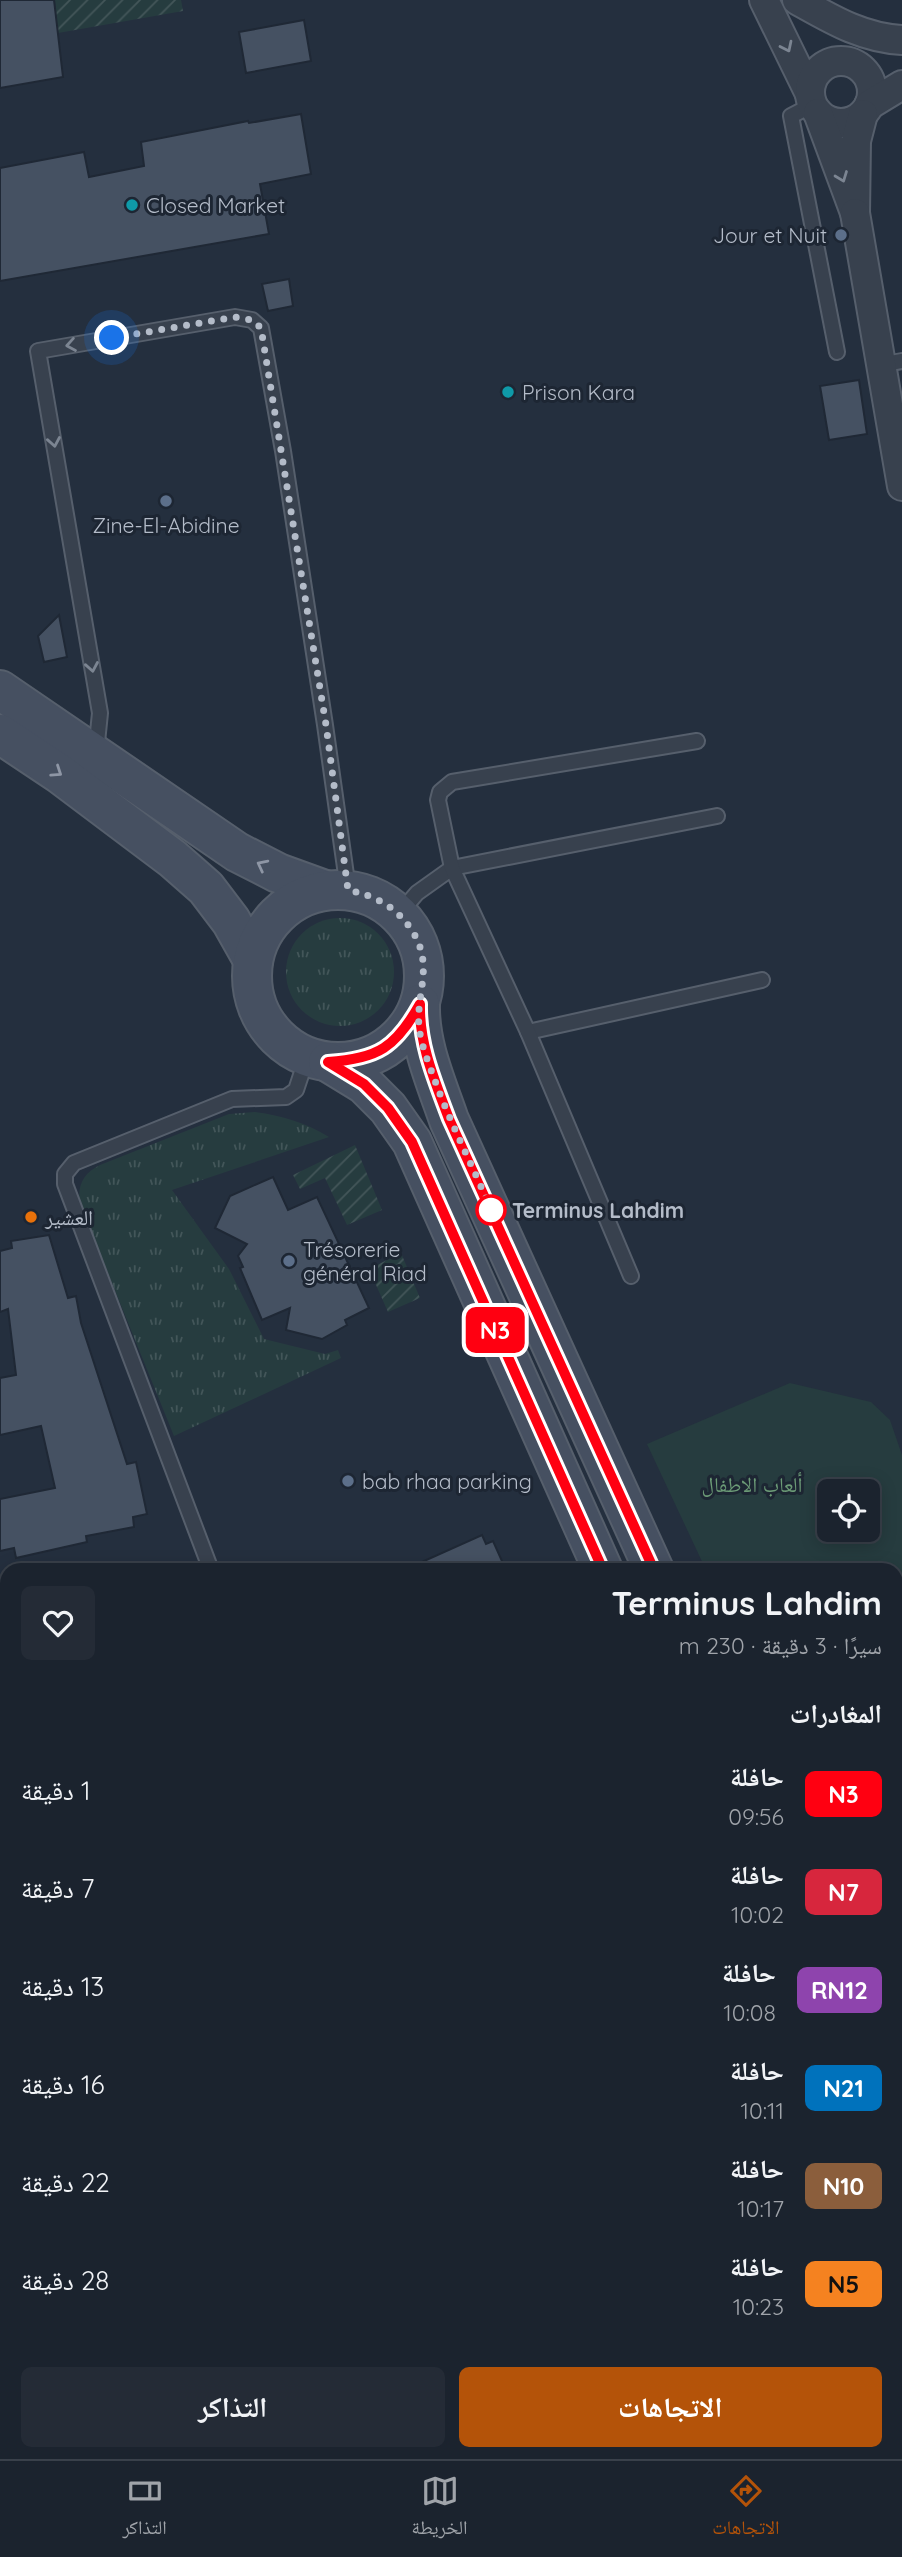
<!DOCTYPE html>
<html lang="ar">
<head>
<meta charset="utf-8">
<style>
	:root { --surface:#1b232e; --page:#242b36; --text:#f1f3f6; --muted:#a0a4aa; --line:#39404a; --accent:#b45309 }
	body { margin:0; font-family:Quicksand,"Noto Naskh Arabic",sans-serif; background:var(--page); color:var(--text); direction:rtl; height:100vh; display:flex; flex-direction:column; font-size:26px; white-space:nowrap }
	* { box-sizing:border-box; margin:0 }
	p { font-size:23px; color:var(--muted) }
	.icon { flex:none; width:38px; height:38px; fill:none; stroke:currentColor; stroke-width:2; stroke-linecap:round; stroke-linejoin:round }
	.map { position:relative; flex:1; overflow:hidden; direction:ltr }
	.sheet { position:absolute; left:0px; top:1563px; width:903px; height:898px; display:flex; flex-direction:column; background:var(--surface); border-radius:21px 21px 0 0; box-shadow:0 4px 18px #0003,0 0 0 2px var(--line); direction:rtl }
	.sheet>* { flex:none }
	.badge { padding:0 14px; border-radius:10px; font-size:24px; line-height:46px }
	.controls { position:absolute; left:817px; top:1479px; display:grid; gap:14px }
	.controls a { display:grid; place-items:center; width:63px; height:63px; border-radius:10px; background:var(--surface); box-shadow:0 4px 18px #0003,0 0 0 2px var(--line); font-size:35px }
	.you { position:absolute; width:35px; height:35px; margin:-18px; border:5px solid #fff; border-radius:50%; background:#1a73e8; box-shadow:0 0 0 10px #1a73e833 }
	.map>.badge { position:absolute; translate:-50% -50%; box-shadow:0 0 0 4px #fff }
	h2 { padding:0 21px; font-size:26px; line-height:63px }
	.round { display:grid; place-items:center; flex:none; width:74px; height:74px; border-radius:10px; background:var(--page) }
	.summary { display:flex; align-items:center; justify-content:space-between; height:119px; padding:0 21px }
	h1 { font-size:33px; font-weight:800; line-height:52px }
	.primary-button { display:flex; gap:14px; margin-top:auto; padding:14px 21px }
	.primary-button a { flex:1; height:80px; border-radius:10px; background:var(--accent); color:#fff; font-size:28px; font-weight:800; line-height:80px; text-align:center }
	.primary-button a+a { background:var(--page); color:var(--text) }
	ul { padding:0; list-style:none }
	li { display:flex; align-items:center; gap:21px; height:98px; padding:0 21px }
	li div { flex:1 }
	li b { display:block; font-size:26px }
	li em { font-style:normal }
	li .badge { min-width:77px; font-weight:700; text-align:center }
	.tabs { display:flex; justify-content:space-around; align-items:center; height:98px; border-top:2px solid var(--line); background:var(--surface); font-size:19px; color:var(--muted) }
	.tabs a { display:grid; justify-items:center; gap:4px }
	.tabs .selected { color:var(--accent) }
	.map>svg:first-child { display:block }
	.grass { fill:url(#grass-tufts) }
	.park { fill:#263c3f; fill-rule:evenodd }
	.garden { fill:url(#garden-furrows) }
	.building { fill:#455162; stroke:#1f2835; stroke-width:2 }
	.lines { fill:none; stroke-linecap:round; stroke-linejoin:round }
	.service-casing { stroke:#565f6c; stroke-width:18 }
	.minor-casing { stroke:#565f6c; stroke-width:32 }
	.tertiary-casing { stroke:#565f6c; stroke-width:38 }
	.secondary-casing { stroke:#565f6c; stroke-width:42 }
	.service { stroke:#38414e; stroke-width:14 }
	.minor { stroke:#38414e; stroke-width:28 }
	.tertiary { stroke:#38414e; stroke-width:35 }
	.secondary { stroke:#465061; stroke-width:38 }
	.oneway { stroke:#7c8592 }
	.oneway2 { stroke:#8e96a5 }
	.line-casing { stroke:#fff; stroke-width:16 }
	.line { stroke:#f01; stroke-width:10 }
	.walk { stroke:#b4bcc9; stroke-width:7; stroke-dasharray:0 12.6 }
	.culture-dot { fill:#0f9aa8; stroke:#1d2633; stroke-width:2.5 }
	.service-dot { fill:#5c6f8a; stroke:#1d2633; stroke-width:2.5 }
	.stop-dot { fill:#fff; stroke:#f01; stroke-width:3.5 }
	.food-dot { fill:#e8710a; stroke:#1d2633; stroke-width:2.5 }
	.labels { text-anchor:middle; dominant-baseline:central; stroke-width:6; stroke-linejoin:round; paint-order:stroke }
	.poi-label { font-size:21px; fill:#b4bcc9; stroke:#1d2633; text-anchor:start }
	.stop-label { font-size:21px; font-weight:bold; fill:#b4bcc9; stroke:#1d2633; text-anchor:start }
	.park-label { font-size:21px; fill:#6b9a76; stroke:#1d2633 }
</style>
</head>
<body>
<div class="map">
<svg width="902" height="2459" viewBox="0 0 902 2459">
	<defs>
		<pattern id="grass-tufts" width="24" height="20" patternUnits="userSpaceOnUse" patternTransform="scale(1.75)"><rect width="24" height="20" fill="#263c3f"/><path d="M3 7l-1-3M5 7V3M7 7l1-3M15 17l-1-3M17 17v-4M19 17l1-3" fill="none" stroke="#435659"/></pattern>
		<pattern id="garden-furrows" width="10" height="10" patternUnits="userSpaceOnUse" patternTransform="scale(1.75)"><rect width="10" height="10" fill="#263c3f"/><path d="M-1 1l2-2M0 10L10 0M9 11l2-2" fill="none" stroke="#435659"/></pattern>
	</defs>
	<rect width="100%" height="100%" fill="#242f3e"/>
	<g class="grass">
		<circle cx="340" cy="972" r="54"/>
		<path d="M255,1112C283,1116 304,1122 329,1137L172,1190L229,1269L264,1339L325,1354L338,1350L341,1358L174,1436L80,1204C77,1186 83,1173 100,1165L229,1114Z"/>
	</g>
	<path class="park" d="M790,1383L871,1402L890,1420L902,1455V1939L896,1941V1570H706L647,1444ZM830,1491H868V1530H830Z"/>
	<g class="garden">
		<polygon points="55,0 181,0 183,11 58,33"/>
		<polygon points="355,1145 382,1210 347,1225 325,1178 300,1189 293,1175"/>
		<polygon points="401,1253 420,1298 388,1312 369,1269"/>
	</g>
	<g class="building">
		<polygon points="0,0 54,0 63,77 0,88"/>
		<polygon points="304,20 311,61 246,73 239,32"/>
		<polygon points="301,114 311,174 260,184 269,234 0,281 0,168 84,152 89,177 144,166 141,142 248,121 249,123"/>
		<polygon points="289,279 293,306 268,311 262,284"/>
		<polygon points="859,380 867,434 829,440 820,386"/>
		<polygon points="59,615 67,657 44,662 38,636"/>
		<polygon points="273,1177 288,1210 317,1197 369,1308 345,1320 347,1325 322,1339 286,1330 290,1308 262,1320 240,1268 243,1267 238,1256 247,1244 215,1228 230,1196"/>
		<polygon points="49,1235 68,1298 76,1296 81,1323 127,1464 136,1462 147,1514 133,1517 134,1527 86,1536 87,1542 16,1558 14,1548 0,1551 0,1499 55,1488 41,1426 0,1435 0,1378 16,1375 8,1309 0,1312 0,1251 12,1248 11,1241"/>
		<polygon points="482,1535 486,1544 493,1541 506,1570 404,1570"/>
	</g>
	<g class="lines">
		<g class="service-casing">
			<g id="service">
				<polyline points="812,105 791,116 837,352"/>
				<polyline points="880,365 902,361"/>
				<polyline points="96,752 100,713 38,351 235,317 252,320 261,328 283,451 325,725 348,889"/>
				<polyline points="399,914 417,893 452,868 717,816"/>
				<polyline points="528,1032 762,980"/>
				<polyline points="631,1276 528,1032 452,868 438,800 440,792 452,782 697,741"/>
				<polyline points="211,1570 65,1184 65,1174 74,1163 232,1099 286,1097 296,1090 307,1057"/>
				<polyline points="0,1630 7,1627"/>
				<polyline points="0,1910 7,1908"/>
				<polyline points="0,2102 7,2104"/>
			</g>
		</g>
		<g class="minor-casing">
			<g id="minor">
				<polyline points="764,0 810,94"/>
				<path d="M797,0C831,19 862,38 902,40"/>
				<circle cx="841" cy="92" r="31"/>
				<polyline points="869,105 902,85"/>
				<polyline points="818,113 855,213 856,141 863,114"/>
				<polyline points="855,213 902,486"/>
				<polyline points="493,2454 493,2459"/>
				<polyline points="126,2459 127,2454"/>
				<polyline points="298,2459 299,2454"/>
				<polyline points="723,2459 723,2454"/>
			</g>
		</g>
		<g class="tertiary-casing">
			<g id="tertiary">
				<polyline points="0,2338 7,2338"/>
				<polyline points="896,2361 902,2362"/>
				<polyline points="0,2378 7,2378"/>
				<polyline points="896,2410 902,2410"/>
			</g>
		</g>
		<g class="secondary-casing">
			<g id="secondary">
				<polyline points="0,690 237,852 278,873 325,890"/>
				<polyline points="0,734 60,774 173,859 206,888 231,921 253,960"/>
				<circle cx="338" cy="976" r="86"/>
				<path d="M420,1004C419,1045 436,1082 449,1120L654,1570"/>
				<polyline points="328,1062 364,1084 388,1108 412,1142 603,1570"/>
				<polyline points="896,2105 902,2119"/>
				<polyline points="896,2220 902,2233"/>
			</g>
		</g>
		<use href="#service" class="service"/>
		<use href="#minor" class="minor"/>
		<use href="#tertiary" class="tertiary"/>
		<use href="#secondary" class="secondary"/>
	</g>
	<defs><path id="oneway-chevron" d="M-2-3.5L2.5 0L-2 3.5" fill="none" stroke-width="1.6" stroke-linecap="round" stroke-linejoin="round" transform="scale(1.75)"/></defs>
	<g class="oneway">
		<use href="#oneway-chevron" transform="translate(787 47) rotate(64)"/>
		<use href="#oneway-chevron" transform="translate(842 177) rotate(69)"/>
		<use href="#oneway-chevron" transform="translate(71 345) rotate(170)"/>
		<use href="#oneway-chevron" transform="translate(54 442) rotate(80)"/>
		<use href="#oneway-chevron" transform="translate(92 667) rotate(80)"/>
	</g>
	<g class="oneway2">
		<use href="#oneway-chevron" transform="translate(57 772) rotate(34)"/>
		<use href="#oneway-chevron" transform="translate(262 865) rotate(-153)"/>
	</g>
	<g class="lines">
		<g class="line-casing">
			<path id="line" d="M603,1570L412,1142L388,1108L364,1084L328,1062C378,1059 396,1047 420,1004C419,1045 435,1081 449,1119L654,1570"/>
		</g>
		<use href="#line" class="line"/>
		<path class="walk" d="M112,338L235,317L252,320L261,328L326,725L348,890C376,896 397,907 413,932C434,967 416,992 419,1027C421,1044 428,1062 434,1078C450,1123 474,1168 491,1210"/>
	</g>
	<g class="culture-dot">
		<circle cx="132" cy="205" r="7"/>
		<circle cx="508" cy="392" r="7"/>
	</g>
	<g class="service-dot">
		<circle cx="841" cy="235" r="7"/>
		<circle cx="166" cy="501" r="7"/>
		<circle cx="289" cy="1261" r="7"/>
		<circle cx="348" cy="1481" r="7"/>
	</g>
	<circle class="stop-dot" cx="491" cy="1210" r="14"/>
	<circle class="food-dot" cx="31" cy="1217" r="7"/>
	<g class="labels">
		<g class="poi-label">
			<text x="146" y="205">Closed Market</text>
			<text x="827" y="235" text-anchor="end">Jour et Nuit</text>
			<text x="522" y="392">Prison Kara</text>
			<text x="166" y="525" text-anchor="middle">Zine-El-Abidine</text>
			<text x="45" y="1217">العشير</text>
			<text x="303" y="1249">Trésorerie<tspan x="303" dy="24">général Riad</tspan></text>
			<text x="362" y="1481">bab rhaa parking</text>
		</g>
		<g class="stop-label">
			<text x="512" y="1210">Terminus Lahdim</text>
		</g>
		<g class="park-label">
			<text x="752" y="1484">ألعاب الاطفال</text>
		</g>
	</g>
</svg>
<div class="controls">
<a><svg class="icon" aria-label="locate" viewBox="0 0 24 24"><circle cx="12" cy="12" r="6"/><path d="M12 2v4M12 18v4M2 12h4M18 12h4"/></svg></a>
</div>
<div class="you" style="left:112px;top:338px"></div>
<b class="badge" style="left:495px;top:1330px;background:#f01;color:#fff">N3</b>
<section class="sheet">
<div class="summary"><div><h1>Terminus Lahdim</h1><p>سيرًا · 3 دقيقة · 230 m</p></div><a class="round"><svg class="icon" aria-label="heart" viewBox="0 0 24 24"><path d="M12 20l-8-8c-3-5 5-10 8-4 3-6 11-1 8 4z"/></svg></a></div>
<h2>المغادرات</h2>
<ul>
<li><span class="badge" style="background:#f01;color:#fff">N3</span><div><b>حافلة</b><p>09:56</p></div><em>1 دقيقة</em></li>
<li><span class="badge" style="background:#d7263d;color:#fff">N7</span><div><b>حافلة</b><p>10:02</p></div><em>7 دقيقة</em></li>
<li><span class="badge" style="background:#8e44ad;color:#fff">RN12</span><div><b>حافلة</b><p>10:08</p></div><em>13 دقيقة</em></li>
<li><span class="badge" style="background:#0072bc;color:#fff">N21</span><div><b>حافلة</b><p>10:11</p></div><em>16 دقيقة</em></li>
<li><span class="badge" style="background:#8b5e3c;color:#fff">N10</span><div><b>حافلة</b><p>10:17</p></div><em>22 دقيقة</em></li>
<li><span class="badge" style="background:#f58220;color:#111">N5</span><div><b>حافلة</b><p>10:23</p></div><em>28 دقيقة</em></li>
</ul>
<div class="primary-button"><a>الاتجاهات</a><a>التذاكر</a></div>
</section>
</div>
<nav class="tabs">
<a class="selected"><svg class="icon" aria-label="directions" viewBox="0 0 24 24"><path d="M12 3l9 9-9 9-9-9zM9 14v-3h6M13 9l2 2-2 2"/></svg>الاتجاهات</a>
<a><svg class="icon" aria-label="map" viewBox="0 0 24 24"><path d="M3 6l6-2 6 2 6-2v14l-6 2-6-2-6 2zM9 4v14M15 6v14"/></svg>الخريطة</a>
<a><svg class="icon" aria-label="tickets" viewBox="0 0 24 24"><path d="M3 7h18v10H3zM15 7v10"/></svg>التذاكر</a>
</nav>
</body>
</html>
